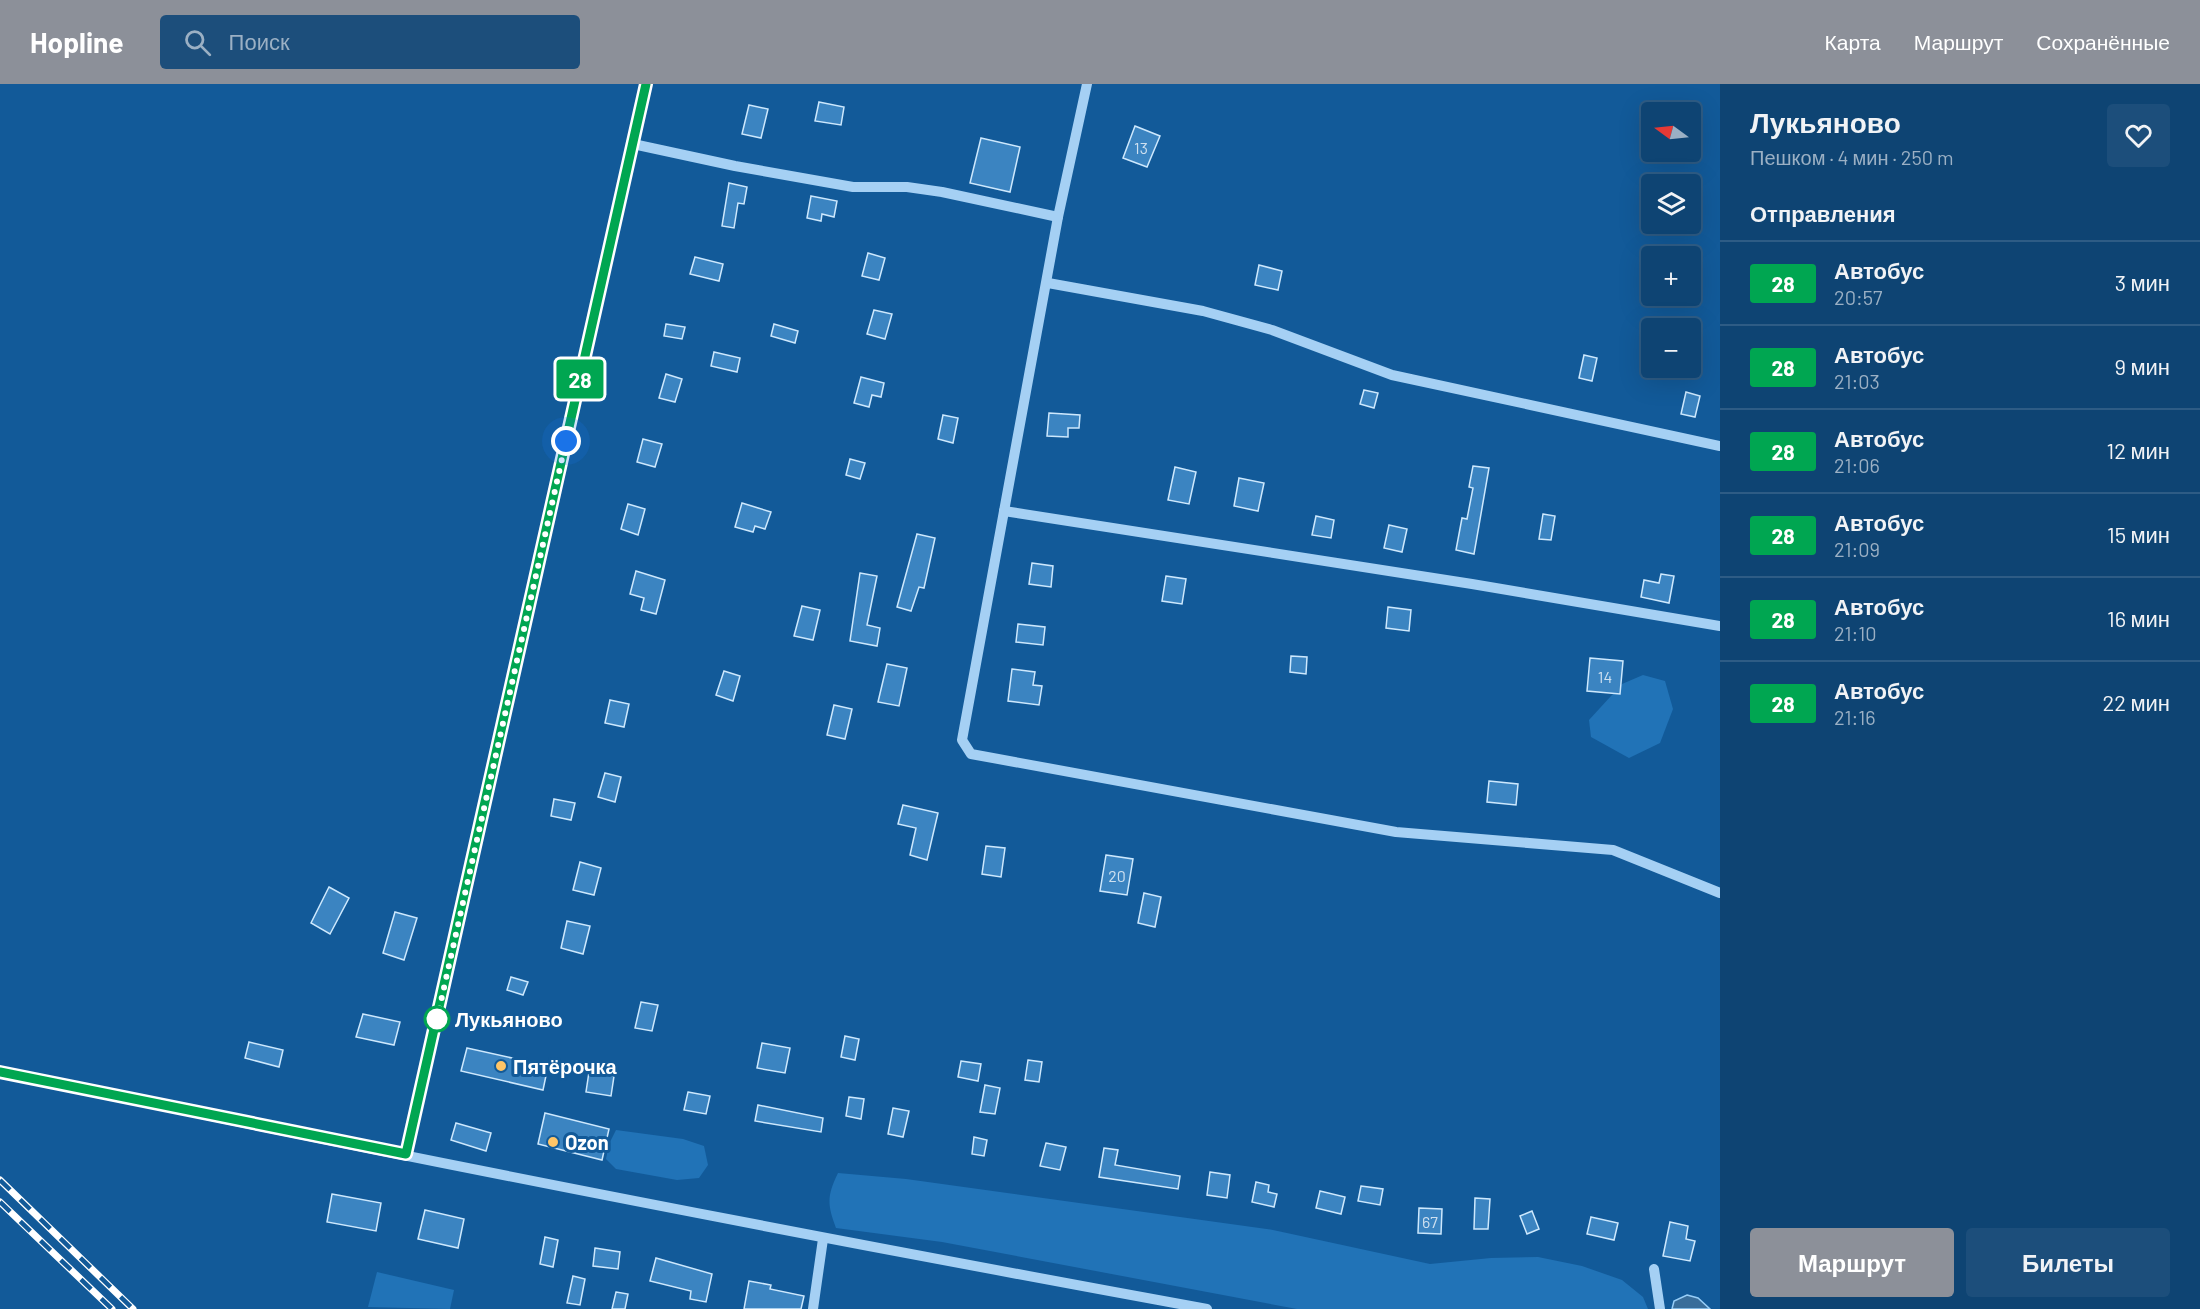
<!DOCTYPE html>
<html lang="ru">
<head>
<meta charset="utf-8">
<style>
	:root { --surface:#0e4473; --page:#1c4e7b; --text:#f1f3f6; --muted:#9bb0c4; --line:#2e5c85; --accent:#8c9099 }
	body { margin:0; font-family:Barlow,sans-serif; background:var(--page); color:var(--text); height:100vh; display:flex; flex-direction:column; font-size:22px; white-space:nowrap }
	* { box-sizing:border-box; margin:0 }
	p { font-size:20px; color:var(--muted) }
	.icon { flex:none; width:33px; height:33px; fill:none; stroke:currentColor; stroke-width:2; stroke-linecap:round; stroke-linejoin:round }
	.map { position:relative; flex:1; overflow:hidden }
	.details { display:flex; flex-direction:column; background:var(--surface); width:480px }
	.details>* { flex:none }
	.badge { padding:0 12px; border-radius:4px; font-size:21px; line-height:39px }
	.needle { width:39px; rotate:285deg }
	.controls { position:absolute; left:1641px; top:18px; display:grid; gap:12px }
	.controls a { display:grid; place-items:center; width:60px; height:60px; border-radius:6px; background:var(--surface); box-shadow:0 6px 24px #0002,0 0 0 2px var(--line); font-size:30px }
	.you { position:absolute; width:30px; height:30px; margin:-15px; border:4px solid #fff; border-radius:50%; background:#1a73e8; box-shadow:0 0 0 9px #1a73e833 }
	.map>.badge { position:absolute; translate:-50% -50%; box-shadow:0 0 0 3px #fff }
	h2 { padding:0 30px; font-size:22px; line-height:54px }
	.round { display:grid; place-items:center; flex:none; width:63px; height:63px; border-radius:6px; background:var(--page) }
	.summary { display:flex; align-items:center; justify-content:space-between; height:102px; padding:0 30px }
	h1 { font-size:28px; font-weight:800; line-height:45px }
	.action { display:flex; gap:12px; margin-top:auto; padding:12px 30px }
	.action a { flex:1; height:69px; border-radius:6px; background:var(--accent); color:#fff; font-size:24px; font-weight:800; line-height:69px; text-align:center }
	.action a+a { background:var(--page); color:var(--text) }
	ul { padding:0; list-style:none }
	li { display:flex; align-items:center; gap:18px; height:84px; padding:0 30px; border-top:2px solid var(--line) }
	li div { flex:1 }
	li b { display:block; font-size:22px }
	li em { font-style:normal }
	li .badge { min-width:66px; font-weight:700; text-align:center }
	header { display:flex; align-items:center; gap:36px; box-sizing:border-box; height:84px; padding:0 30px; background:var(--accent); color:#fff }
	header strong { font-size:28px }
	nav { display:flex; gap:33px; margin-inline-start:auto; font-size:21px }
	.search { width:420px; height:54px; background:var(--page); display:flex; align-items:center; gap:15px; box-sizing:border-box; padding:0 21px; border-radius:6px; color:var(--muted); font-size:22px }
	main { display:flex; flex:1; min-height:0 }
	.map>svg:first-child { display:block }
	.green { fill:#2173b7 }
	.water { fill:#396d9a; stroke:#97cdf7; stroke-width:1.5 }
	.building { fill:#3b84c1; stroke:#cde8fd; stroke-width:1.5 }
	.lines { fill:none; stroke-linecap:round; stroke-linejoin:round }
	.minor { stroke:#a5d0f4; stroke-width:10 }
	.rail-casing { stroke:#fff; stroke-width:7 }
	.rail { stroke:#125a99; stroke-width:4.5; stroke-dasharray:14; stroke-linecap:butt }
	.line-casing { stroke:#fff; stroke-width:14 }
	.line { stroke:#00a651; stroke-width:9 }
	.walk { stroke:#fff; stroke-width:6; stroke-dasharray:0 10.8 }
	.stop-dot { fill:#fff; stroke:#00a651; stroke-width:3 }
	.poi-dot { fill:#ffc567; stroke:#125a99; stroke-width:2 }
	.labels { text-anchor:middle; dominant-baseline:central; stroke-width:6; stroke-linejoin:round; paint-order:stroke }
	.number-label { font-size:16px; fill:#cee0f0 }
	.stop-label { font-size:20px; font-weight:bold; fill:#fff; stroke:#125a99; text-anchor:start }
	.poi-label { font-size:20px; font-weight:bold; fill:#fff; stroke:#125a99; text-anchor:start }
</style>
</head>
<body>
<header>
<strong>Hopline</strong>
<div class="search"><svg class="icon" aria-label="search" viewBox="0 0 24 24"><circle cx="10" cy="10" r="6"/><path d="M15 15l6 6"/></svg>Поиск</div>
<nav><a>Карта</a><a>Маршрут</a><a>Сохранённые</a></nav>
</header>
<main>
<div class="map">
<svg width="1720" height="1225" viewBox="0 0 1720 1225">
	<rect width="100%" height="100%" fill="#125a99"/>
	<g class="green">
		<polygon points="1643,591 1665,597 1673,625 1660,659 1629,674 1591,653 1589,636 1622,600"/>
		<polygon points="616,1046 683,1055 704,1062 708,1081 699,1094 677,1096 616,1085 606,1075 609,1060"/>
		<path d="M838,1089L906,1095L1273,1146L1430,1180L1491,1174L1538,1173L1582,1182L1622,1196L1643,1213L1648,1225H1297L942,1158L836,1144C827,1120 827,1112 838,1089Z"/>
		<polygon points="377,1188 454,1206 450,1225 368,1223"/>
	</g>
	<polygon class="water" points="1687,1211 1698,1214 1710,1225 1672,1225 1674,1217"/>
	<g class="building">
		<polygon points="819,18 844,23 841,41 815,37"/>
		<polygon points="749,21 768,25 761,54 742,50"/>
		<polygon points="1135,42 1160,52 1147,83 1123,74"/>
		<polygon points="981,54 1020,63 1010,108 970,99"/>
		<polygon points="729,99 747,103 744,120 738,119 734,144 722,142"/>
		<polygon points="811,112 837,117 834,133 822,130 821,137 807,134"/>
		<polygon points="868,169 885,174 879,196 862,192"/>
		<polygon points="695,173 723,180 719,197 690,190"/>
		<polygon points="1259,181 1282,187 1278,206 1255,201"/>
		<polygon points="874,226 892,230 885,255 867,250"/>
		<polygon points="666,240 685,243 682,255 664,252"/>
		<polygon points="774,240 798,247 795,259 771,252"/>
		<polygon points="714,268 740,274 737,288 711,282"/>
		<polygon points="1584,271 1597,274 1592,297 1579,294"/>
		<polygon points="666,290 682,295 675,318 659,314"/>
		<polygon points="861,293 884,299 881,313 872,311 869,323 854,319"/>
		<polygon points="1364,306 1378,309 1374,324 1360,320"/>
		<polygon points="1686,308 1700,312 1695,333 1681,330"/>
		<polygon points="1049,329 1080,331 1079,344 1068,344 1068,353 1047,352"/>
		<polygon points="943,331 958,334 953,359 938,355"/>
		<polygon points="643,355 662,360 655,383 637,378"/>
		<polygon points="850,375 865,379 860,395 846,391"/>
		<polygon points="1473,382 1489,384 1474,470 1456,466 1462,434 1467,435 1473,404 1469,403"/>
		<polygon points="1175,383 1196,388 1189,420 1168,416"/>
		<polygon points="1239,394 1264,399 1258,427 1234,422"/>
		<polygon points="742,419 771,428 765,445 755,442 753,448 735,443"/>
		<polygon points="628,420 645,425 638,451 621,445"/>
		<polygon points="1543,430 1555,432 1551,456 1539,455"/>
		<polygon points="1316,432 1334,436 1331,454 1312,451"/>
		<polygon points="1389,441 1407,445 1402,468 1384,464"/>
		<polygon points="917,450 935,454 924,504 919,503 911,527 897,523"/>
		<polygon points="1032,479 1053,482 1051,503 1029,500"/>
		<polygon points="636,487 665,496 656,530 641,526 644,514 630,510"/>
		<polygon points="860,489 877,492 867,541 880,544 877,562 850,557"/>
		<polygon points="1661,490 1674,492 1669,519 1641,513 1644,496 1659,499"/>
		<polygon points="1166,492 1186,495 1182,520 1162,517"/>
		<polygon points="802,522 820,526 813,556 794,552"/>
		<polygon points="1388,523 1411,526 1409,547 1386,544"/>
		<polygon points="1018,540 1045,543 1043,561 1016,558"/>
		<polygon points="1291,572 1307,573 1306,590 1290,588"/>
		<polygon points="1590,574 1623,577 1620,610 1587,607"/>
		<polygon points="887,580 907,584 899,622 878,618"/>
		<polygon points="1012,585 1035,588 1033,601 1042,602 1039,621 1008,617"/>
		<polygon points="724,587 740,592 733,617 716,611"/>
		<polygon points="610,616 629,620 624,643 605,639"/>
		<polygon points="834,621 852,625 845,655 827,651"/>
		<polygon points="605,689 621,693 615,718 598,713"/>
		<polygon points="1489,697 1518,700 1516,721 1487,718"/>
		<polygon points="554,715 575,719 571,736 551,732"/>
		<polygon points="903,721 938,729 927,776 910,771 916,744 898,740"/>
		<polygon points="986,762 1005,764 1001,793 982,790"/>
		<polygon points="1106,771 1133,775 1127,811 1100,807"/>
		<polygon points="580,778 601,784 594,811 573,806"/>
		<polygon points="329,803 349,814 330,850 311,839"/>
		<polygon points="1144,809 1161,813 1155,843 1138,839"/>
		<polygon points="395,828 417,834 404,876 383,869"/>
		<polygon points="567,837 590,842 583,870 561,864"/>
		<polygon points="511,893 528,898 523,911 507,906"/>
		<polygon points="641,918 658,921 652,947 635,944"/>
		<polygon points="363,930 400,938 394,961 356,953"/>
		<polygon points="845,952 859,955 855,976 841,973"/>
		<polygon points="249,958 283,966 279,983 245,974"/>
		<polygon points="762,959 790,964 785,989 757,984"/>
		<polygon points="467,964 548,982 543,1006 461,987"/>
		<polygon points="1028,976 1042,978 1039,998 1025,996"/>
		<polygon points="961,977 981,980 978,997 958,993"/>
		<polygon points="589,988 614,992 611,1012 586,1008"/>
		<polygon points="985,1001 1000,1004 995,1030 980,1028"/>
		<polygon points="688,1008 710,1012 706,1030 684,1026"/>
		<polygon points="849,1013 864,1015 861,1035 846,1032"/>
		<polygon points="758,1021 823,1034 821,1048 755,1037"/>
		<polygon points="893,1024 909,1027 903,1053 888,1050"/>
		<polygon points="545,1029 609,1045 602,1076 538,1060"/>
		<polygon points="456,1039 491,1049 486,1067 451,1056"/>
		<polygon points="974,1053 987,1056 984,1072 972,1070"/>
		<polygon points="1046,1059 1066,1063 1060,1086 1040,1082"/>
		<polygon points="1104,1064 1118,1066 1115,1081 1180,1092 1178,1105 1099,1093"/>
		<polygon points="1210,1088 1230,1091 1227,1114 1207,1111"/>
		<polygon points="1256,1098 1269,1101 1268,1108 1277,1110 1274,1123 1252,1118"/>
		<polygon points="1361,1102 1383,1105 1380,1121 1358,1117"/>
		<polygon points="1320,1107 1345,1113 1341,1130 1316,1124"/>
		<polygon points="332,1110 381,1119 376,1147 327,1138"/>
		<polygon points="1475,1114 1490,1115 1488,1145 1474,1145"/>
		<polygon points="1419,1124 1442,1125 1441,1150 1418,1149"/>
		<polygon points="425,1126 464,1135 458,1164 418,1155"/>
		<polygon points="1532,1127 1539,1145 1527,1150 1520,1132"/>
		<polygon points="1591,1133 1618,1139 1614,1156 1587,1150"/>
		<polygon points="1670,1138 1688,1142 1686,1155 1695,1157 1690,1177 1663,1172"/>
		<polygon points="545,1153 558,1156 553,1183 540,1180"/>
		<polygon points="595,1164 620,1168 618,1185 593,1182"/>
		<polygon points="656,1174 712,1190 706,1218 690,1215 691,1207 650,1197"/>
		<polygon points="573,1192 585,1195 580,1221 567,1219"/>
		<polygon points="749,1197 771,1201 770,1205 804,1212 801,1225 744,1225"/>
		<polygon points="616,1208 628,1210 625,1225 612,1225"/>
	</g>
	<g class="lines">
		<g class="minor">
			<polyline points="1087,0 1058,133 962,656 971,670 1396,748 1613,766 1720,809"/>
			<polyline points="633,60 735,82 853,103 907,103 942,108 1058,133"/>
			<polyline points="1048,199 1203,227 1272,246 1392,291 1720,362"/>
			<polyline points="1004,427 1472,500 1720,542"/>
			<path d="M0,988C401,1073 803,1151 1207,1225"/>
			<polyline points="406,1070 646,0"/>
			<polyline points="1654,1185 1660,1225"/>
			<polyline points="813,1225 823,1155"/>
		</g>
		<g class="rail-casing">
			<g id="rail">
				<polyline points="0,1096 133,1225"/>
				<polyline points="0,1118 112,1225"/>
			</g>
		</g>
		<use href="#rail" class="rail"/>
	</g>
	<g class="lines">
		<g class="line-casing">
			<polyline id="line" points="0,988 406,1070 646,0"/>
		</g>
		<use href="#line" class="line"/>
		<polyline class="walk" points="437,935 566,357"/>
	</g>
	<circle class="stop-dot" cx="437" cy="935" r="12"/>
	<g class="poi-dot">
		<circle cx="501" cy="982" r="6"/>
		<circle cx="553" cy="1058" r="6"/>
	</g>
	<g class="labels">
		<g class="number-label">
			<text x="1141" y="63">13</text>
			<text x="1605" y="592">14</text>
			<text x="1117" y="791">20</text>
			<text x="1430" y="1137">67</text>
		</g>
		<g class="stop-label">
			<text x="455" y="935">Лукьяново</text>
		</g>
		<g class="poi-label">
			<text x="513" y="982">Пятёрочка</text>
			<text x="565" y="1058">Ozon</text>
		</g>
	</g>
</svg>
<div class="controls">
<a><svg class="needle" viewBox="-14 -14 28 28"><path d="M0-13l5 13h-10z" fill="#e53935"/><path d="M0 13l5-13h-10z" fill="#9bb0c4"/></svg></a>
<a><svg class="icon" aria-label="layers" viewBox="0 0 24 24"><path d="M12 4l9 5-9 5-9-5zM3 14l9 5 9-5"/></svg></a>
<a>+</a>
<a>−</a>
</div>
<div class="you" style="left:566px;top:357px"></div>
<b class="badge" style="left:580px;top:295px;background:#00a651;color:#fff">28</b>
</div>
<section class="details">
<div class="summary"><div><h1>Лукьяново</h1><p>Пешком · 4 мин · 250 m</p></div><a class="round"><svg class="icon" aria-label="heart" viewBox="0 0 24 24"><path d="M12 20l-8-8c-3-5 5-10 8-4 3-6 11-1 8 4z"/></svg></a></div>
<h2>Отправления</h2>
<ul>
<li><span class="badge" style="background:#00a651;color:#fff">28</span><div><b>Автобус</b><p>20:57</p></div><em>3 мин</em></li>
<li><span class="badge" style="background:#00a651;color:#fff">28</span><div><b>Автобус</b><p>21:03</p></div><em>9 мин</em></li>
<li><span class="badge" style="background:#00a651;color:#fff">28</span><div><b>Автобус</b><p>21:06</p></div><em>12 мин</em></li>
<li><span class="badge" style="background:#00a651;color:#fff">28</span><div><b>Автобус</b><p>21:09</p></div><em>15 мин</em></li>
<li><span class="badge" style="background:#00a651;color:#fff">28</span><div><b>Автобус</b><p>21:10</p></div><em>16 мин</em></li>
<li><span class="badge" style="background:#00a651;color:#fff">28</span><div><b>Автобус</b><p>21:16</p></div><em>22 мин</em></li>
</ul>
<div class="action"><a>Маршрут</a><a>Билеты</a></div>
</section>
</main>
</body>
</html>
